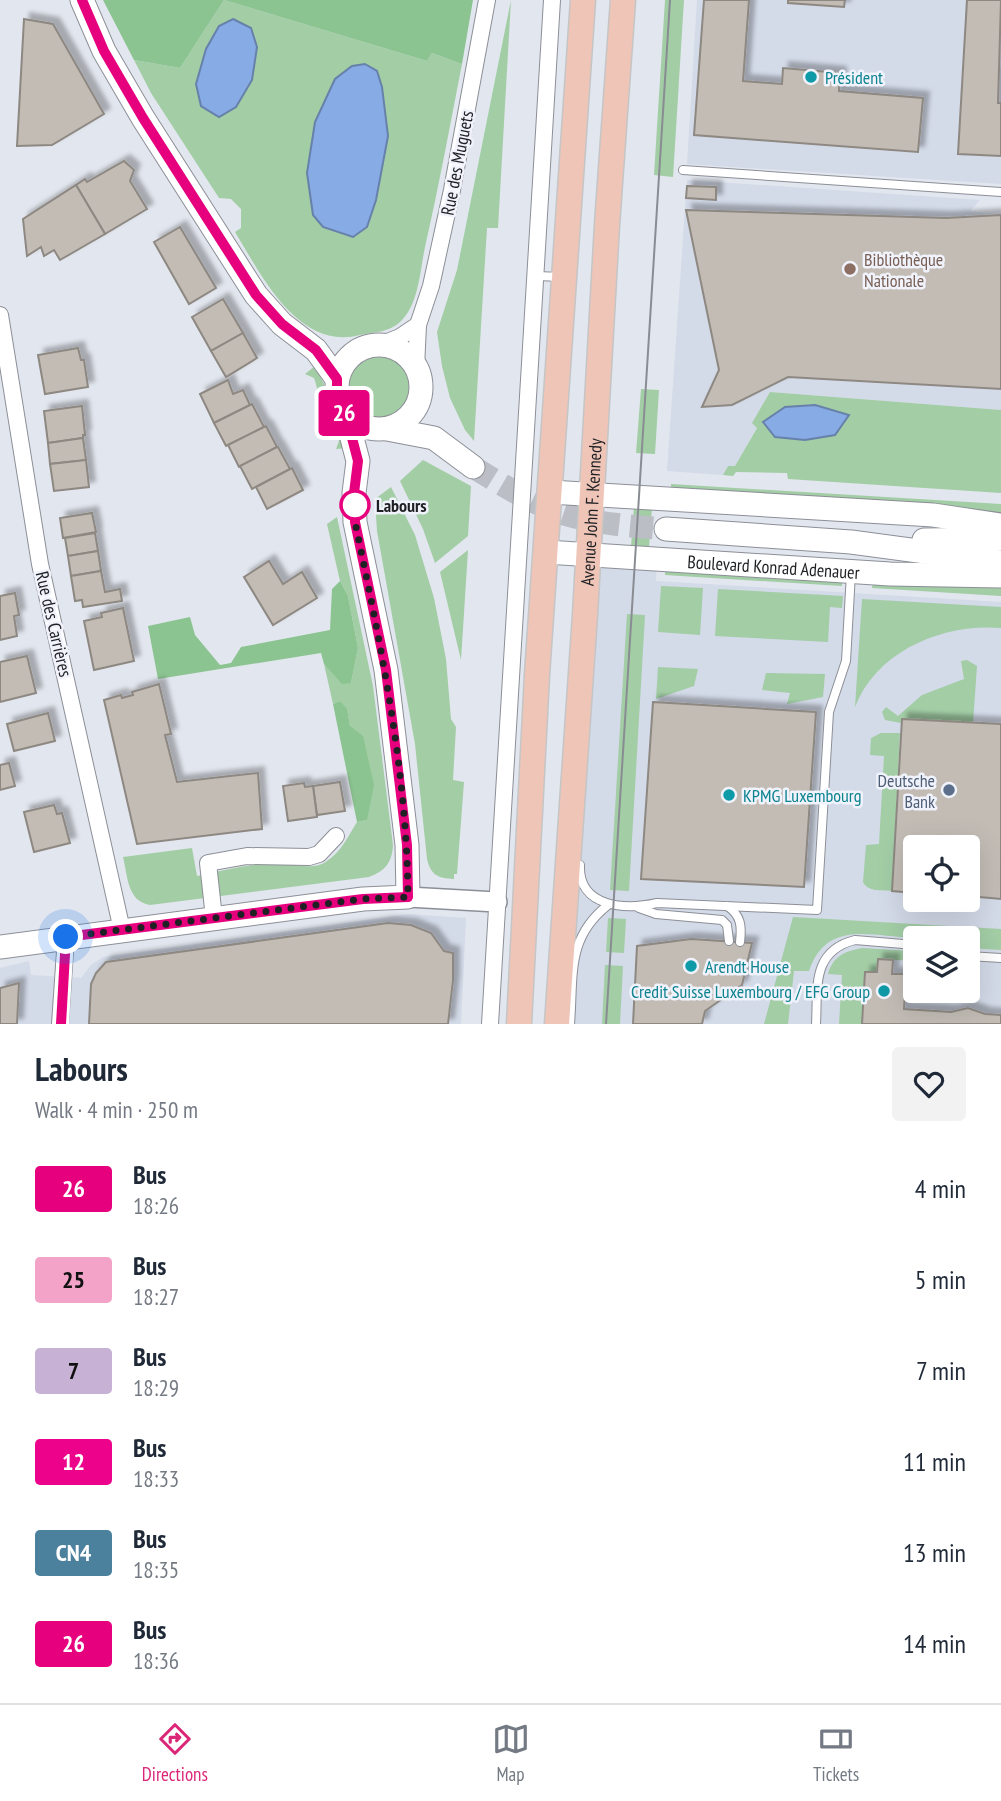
<!DOCTYPE html>
<html lang="en">
<head>
<meta charset="utf-8">
<style>
	:root { --surface:#fff; --page:#f2f2f3; --text:#1f2937; --muted:#747a83; --line:#e0e1e3; --accent:#db2777 }
	body { margin:0; font-family:"PT Sans Narrow",sans-serif; background:var(--page); color:var(--text); height:100vh; display:flex; flex-direction:column; font-size:26px; white-space:nowrap }
	* { box-sizing:border-box; margin:0 }
	p { font-size:23px; color:var(--muted) }
	.icon { flex:none; width:38px; height:38px; fill:none; stroke:currentColor; stroke-width:2; stroke-linecap:round; stroke-linejoin:round }
	.map { position:relative; height:1024px; overflow:hidden }
	.panel { display:flex; flex-direction:column; background:var(--surface); flex:1 }
	.panel>* { flex:none }
	.badge { padding:0 14px; border-radius:5px; font-size:24px; line-height:46px }
	.tools { position:absolute; left:903px; top:835px; display:grid; gap:14px }
	.tools a { display:grid; place-items:center; width:77px; height:77px; border-radius:7px; background:var(--surface); box-shadow:0 7px 28px #0002; font-size:35px }
	.you { position:absolute; width:35px; height:35px; margin:-18px; border:5px solid #fff; border-radius:50%; background:#1a73e8; box-shadow:0 0 0 10px #1a73e833 }
	.map>.badge { position:absolute; translate:-50% -50%; box-shadow:0 0 0 4px #fff }
	.round { display:grid; place-items:center; flex:none; width:74px; height:74px; border-radius:7px; background:var(--page) }
	.overview { display:flex; align-items:center; justify-content:space-between; height:119px; padding:0 35px }
	h1 { font-size:33px; font-weight:800; line-height:52px }
	ul { padding:0; list-style:none }
	li { display:flex; align-items:center; gap:21px; height:91px; padding:0 35px }
	li div { flex:1 }
	li b { display:block; font-size:26px }
	li em { font-style:normal }
	li .badge { min-width:77px; font-weight:700; text-align:center }
	.dock { display:flex; justify-content:space-around; align-items:center; height:98px; border-top:2px solid var(--line); background:var(--surface); font-size:19px; color:var(--muted) }
	.dock a { display:grid; justify-items:center; gap:4px }
	.dock .selected { color:var(--accent) }
	.map>svg:first-child { display:block }
	.built { fill:#d3dae8; fill-rule:evenodd }
	.green { fill:#a2cda5 }
	.forest { fill:#8bc490 }
	.water { fill:#86abe5; stroke:#6781ab; stroke-width:2 }
	.building { fill:#c2bcb5; stroke:#8e8882; stroke-width:2; filter:url(#shadow) }
	.lines { fill:none; stroke-linecap:round; stroke-linejoin:round }
	.secondary-tunnel { stroke:#bbbec5; stroke-width:23; stroke-dasharray:23 11; stroke-linecap:butt }
	.service-casing { stroke:#8c8f97; stroke-width:10 }
	.minor-casing { stroke:#8c8f97; stroke-width:18 }
	.tertiary-casing { stroke:#8c8f97; stroke-width:22 }
	.secondary-casing { stroke:#8c8f97; stroke-width:25 }
	.primary-casing { stroke:#c5c5c6; stroke-width:27 }
	.service { stroke:#fff; stroke-width:8 }
	.minor { stroke:#fff; stroke-width:16 }
	.tertiary { stroke:#fff; stroke-width:19 }
	.secondary { stroke:#fff; stroke-width:23 }
	.primary { stroke:#efc5b8; stroke-width:24 }
	.tram { stroke:#898c92; stroke-width:2 }
	.line-casing { stroke:#fff; stroke-width:16 }
	.line { stroke:#e6007e; stroke-width:10 }
	.walk { stroke:#1f2023; stroke-width:7; stroke-dasharray:0 12.6 }
	.culture-dot { fill:#0f9aa8; stroke:#f0f3fb; stroke-width:2.5 }
	.education-dot { fill:#8d6e63; stroke:#f0f3fb; stroke-width:2.5 }
	.stop-dot { fill:#fff; stroke:#e6007e; stroke-width:3.5 }
	.service-dot { fill:#5c6f8a; stroke:#f0f3fb; stroke-width:2.5 }
	.labels { text-anchor:middle; dominant-baseline:central; stroke-width:5; stroke-linejoin:round; paint-order:stroke }
	.culture-label { font-size:18px; fill:#0d838f; stroke:#f0f3fb; text-anchor:start }
	.street-label { font-size:18px; fill:#1f2023; stroke:#f0f3fb }
	.education-label { font-size:18px; fill:#785e54; stroke:#f0f3fb; text-anchor:start }
	.stop-label { font-size:18px; font-weight:bold; fill:#1f2023; stroke:#f0f3fb; text-anchor:start }
	.service-label { font-size:18px; fill:#4e5e75; stroke:#f0f3fb; text-anchor:end }
</style>
</head>
<body>
<div class="map">
<svg width="1001" height="1024" viewBox="0 0 1001 1024">
	<defs>
		<filter id="shadow"><feDropShadow dx="6" dy="-6" stdDeviation="2" flood-color="#0004"/></filter>
	</defs>
	<rect width="100%" height="100%" fill="#e2e6ee"/>
	<g class="built">
		<polygon points="697,0 1001,0 1001,184 687,164"/>
		<polygon points="687,180 980,200 970,211 1001,215 1001,410 770,392 757,427 735,466 728,466 723,475 667,471"/>
		<path d="M588,554L657,559L656,581L1001,602V1024H557ZM915,847H968V900H915ZM915,938H968V990H915Z"/>
		<polygon points="408,914 466,918 461,1024 0,1024 0,968 29,961 31,975 81,978 91,965 103,957"/>
	</g>
	<g class="green">
		<path d="M224,0L427,61L432,53L462,64C450,125 439,186 425,247C420,270 419,305 400,322C390,332 374,332 360,335C298,351 262,276 235,232L241,228V209L231,199L219,198L151,93L134,60L180,68Z"/>
		<polygon points="511,0 498,228 487,228 474,441 465,430 450,398 442,366 437,332 457,270"/>
		<polygon points="665,0 684,0 673,177 654,175"/>
		<circle cx="380" cy="389" r="32"/>
		<path d="M315,366L324,384L327,405L340,427L347,448L336,449L339,441L335,427C316,417 321,395 314,378L305,374Z"/>
		<polygon points="641,389 659,390 655,454 636,453"/>
		<polygon points="770,392 1001,410 1001,493 788,479 787,473 736,472 733,476 723,475 728,466 735,466 757,428 752,423"/>
		<polygon points="423,460 471,486 468,536 435,563 423,529 400,481"/>
		<polygon points="671,484 1001,504 1001,518 671,489"/>
		<path d="M391,487L415,535L434,598L446,659L451,719L456,727L453,780L464,782L457,874H454V879C437,878 431,875 427,859L415,744L377,531L375,499Z"/>
		<polygon points="634,506 652,507 649,548 631,547"/>
		<path d="M337,517L373,686L393,845C392,863 385,871 369,877L150,905C127,901 128,877 123,857L192,848L197,876C225,870 255,862 284,864C299,865 315,870 327,861C341,852 349,835 357,822L367,820L347,710L340,701L333,704L324,664L342,683H351L358,648L348,596L340,581L327,524Z"/>
		<polygon points="468,550 461,660 440,572"/>
		<polygon points="665,570 842,580 842,586 665,575"/>
		<polygon points="1001,581 1001,596 872,588 873,582"/>
		<polygon points="661,586 703,588 700,635 658,632"/>
		<polygon points="718,589 843,596 842,608 830,607 828,642 715,636"/>
		<path d="M862,599L1001,607V628C944,623 877,650 855,707Z"/>
		<polygon points="627,614 645,615 629,891 610,890"/>
		<polygon points="967,660 977,666 973,723 902,719 901,723 885,720 882,712 886,707 898,716 922,695 964,679 961,661"/>
		<polygon points="658,667 698,669 694,686 656,699"/>
		<polygon points="766,673 825,674 823,697 787,704 790,693 762,690"/>
		<path d="M881,733H900L892,891C881,890 868,892 863,882L866,845L879,844L884,756L870,755L871,738Z"/>
		<path d="M793,917L1001,929V950L968,948V938C949,938 930,939 912,938C871,936 826,920 809,971H794L788,1024H764Z"/>
		<polygon points="608,918 626,919 624,953 606,952"/>
		<path d="M863,948L912,951L915,953V961L878,959L877,972H865L862,1024H839L842,975L828,974C833,956 845,951 863,948Z"/>
		<polygon points="605,965 623,966 620,1024 602,1024"/>
	</g>
	<g class="forest">
		<polygon points="103,0 224,0 180,68 134,60"/>
		<polygon points="224,0 473,0 462,64 432,53 427,61"/>
		<polygon points="340,581 348,596 358,648 351,683 342,684 324,664 321,653 158,679 148,626 190,617 195,635 220,665 231,663 241,647 330,630 332,589"/>
		<polygon points="340,701 347,709 350,726 363,736 374,785 367,820 357,822 333,704"/>
	</g>
	<g class="water">
		<polygon points="233,19 251,28 257,47 252,80 236,107 219,117 201,106 196,84 206,49 219,26"/>
		<polygon points="365,64 377,71 382,87 388,136 376,200 367,227 353,237 323,227 313,215 307,173 315,122 335,79 352,66"/>
		<polygon points="815,405 849,415 835,435 805,440 775,437 763,422 785,407"/>
	</g>
	<g class="building">
		<polygon points="704,0 749,0 743,81 782,84 783,68 840,73 839,91 923,98 918,152 694,135"/>
		<polygon points="788,0 845,0 844,7 788,3"/>
		<polygon points="967,0 1001,0 998,103 1001,103 1001,156 958,154"/>
		<polygon points="24,19 53,24 104,114 52,145 17,146"/>
		<polygon points="124,161 134,170 130,181 147,209 105,234 76,185 85,179 87,182"/>
		<polygon points="76,185 105,234 60,260 54,250 44,256 41,247 27,256 23,219"/>
		<polygon points="687,186 716,187 716,200 686,198"/>
		<polygon points="686,210 946,218 1001,215 1001,389 788,377 732,405 702,407 719,370"/>
		<polygon points="180,227 216,288 189,304 154,242"/>
		<polygon points="223,299 243,333 211,351 192,317"/>
		<polygon points="243,333 257,358 226,377 211,351"/>
		<polygon points="78,348 81,360 84,360 88,387 45,394 38,355"/>
		<polygon points="228,380 233,394 243,390 250,405 214,423 200,394"/>
		<polygon points="252,404 264,427 226,446 214,423"/>
		<polygon points="82,406 85,435 83,435 83,438 48,443 44,411"/>
		<polygon points="266,426 277,447 239,467 228,445"/>
		<polygon points="83,438 86,460 50,464 48,443"/>
		<polygon points="277,447 278,447 290,469 252,489 240,466"/>
		<polygon points="86,460 89,487 54,491 50,464"/>
		<polygon points="292,468 303,490 267,509 256,487"/>
		<polygon points="92,513 96,532 63,538 60,518"/>
		<polygon points="95,533 98,551 68,556 65,538"/>
		<polygon points="98,551 101,571 71,576 68,556"/>
		<polygon points="269,561 283,584 302,572 317,598 273,625 244,577"/>
		<polygon points="101,571 105,592 120,589 122,601 83,607 82,600 75,601 71,576"/>
		<polygon points="15,593 19,615 14,616 17,636 0,640 0,596"/>
		<polygon points="123,608 134,661 94,670 84,621 102,617 101,613"/>
		<polygon points="27,656 36,693 0,702 0,662"/>
		<polygon points="159,684 171,734 165,735 177,782 258,773 262,829 137,844 104,700 121,695 122,698 133,695 132,692"/>
		<polygon points="653,702 816,712 804,887 641,879"/>
		<polygon points="48,713 55,741 14,751 7,724"/>
		<polygon points="902,719 1001,724 1001,899 968,896 968,847 915,847 915,893 892,891"/>
		<polygon points="9,763 15,786 0,790 0,765"/>
		<polygon points="340,782 345,811 317,815 313,786"/>
		<polygon points="304,783 305,787 313,786 317,817 288,821 283,786"/>
		<polygon points="54,805 57,814 62,813 70,843 34,852 24,812"/>
		<polygon points="388,923 411,925 431,933 444,951 453,953 453,980 448,1024 89,1024 91,984 96,973 106,962"/>
		<polygon points="691,939 752,943 742,985 705,1011 702,1024 633,1024 637,946"/>
		<polygon points="878,959 893,960 892,974 906,974 904,1009 951,1012 968,1008 985,1014 1001,1015 1001,1024 862,1024 865,972 877,972"/>
		<polygon points="19,983 17,1024 0,1024 0,988"/>
	</g>
	<g class="lines">
		<path class="secondary-tunnel" d="M473,467C502,485 531,503 564,514C597,524 631,526 666,529"/>
		<g class="service-casing">
			<g id="service">
				<polyline points="683,170 1001,192"/>
				<polyline points="536,276 563,277"/>
				<path d="M580,865C578,908 626,910 657,903L817,910L829,712L846,661L851,573"/>
				<path d="M727,906C741,915 742,926 740,942"/>
				<polyline points="639,908 656,914 722,920 727,925 729,941"/>
				<polyline points="968,956 1001,958"/>
				<path d="M570,1024C574,975 566,938 608,905"/>
				<path d="M816,1024C818,988 811,951 855,940L915,945"/>
			</g>
		</g>
		<g class="minor-casing">
			<g id="minor">
				<polyline points="0,315 40,564 122,930"/>
				<polyline points="380,345 400,337 418,325"/>
				<polyline points="416,368 418,325 431,286 452,190 487,0"/>
				<polyline points="214,918 208,863 247,856 309,857 319,854 336,836"/>
				<polyline points="60,1024 66,937"/>
				<polyline points="490,1024 552,0"/>
			</g>
		</g>
		<g class="tertiary-casing">
			<polyline id="tertiary" points="408,897 497,902"/>
		</g>
		<g class="secondary-casing">
			<g id="secondary">
				<polyline points="82,0 104,51 143,118 256,295 282,324 316,350 337,379"/>
				<circle cx="379" cy="387" r="42"/>
				<polyline points="387,429 434,438 473,467"/>
				<polyline points="550,492 933,515 1001,525"/>
				<polyline points="666,529 851,542 1001,562"/>
				<polyline points="924,540 1001,539"/>
				<path id="s1" d="M546,552L890,574L1001,576"/>
				<polyline points="0,947 363,899 408,897 407,845 386,670 355,522 354,493 358,461 346,415"/>
			</g>
		</g>
		<g class="primary-casing">
			<g id="primary">
				<polyline points="519,1024 537,675 583,0"/>
				<path id="s2" d="M557,1024L585,615L607,225L623,0"/>
			</g>
		</g>
		<use href="#service" class="service"/>
		<use href="#minor" class="minor"/>
		<use href="#tertiary" class="tertiary"/>
		<use href="#secondary" class="secondary"/>
		<use href="#primary" class="primary"/>
		<polyline class="tram" points="606,1024 670,0"/>
	</g>
	<g class="lines">
		<g class="line-casing">
			<polyline id="line" points="61,1024 66,937 363,899 408,897 407,845 386,670 355,522 354,493 358,461 346,415 337,398 337,379 316,350 282,324 256,295 143,118 104,51 82,0"/>
		</g>
		<use href="#line" class="line"/>
		<path class="walk" d="M66,937L363,899L408,897C407,771 381,646 355,522V505"/>
	</g>
	<g class="culture-dot">
		<circle cx="811" cy="77" r="7"/>
		<circle cx="729" cy="795" r="7"/>
		<circle cx="691" cy="966" r="7"/>
		<circle cx="884" cy="991" r="7"/>
	</g>
	<circle class="education-dot" cx="850" cy="269" r="7"/>
	<circle class="stop-dot" cx="355" cy="505" r="14"/>
	<circle class="service-dot" cx="949" cy="790" r="7"/>
	<g class="labels">
		<g class="culture-label">
			<text x="825" y="77">Président</text>
			<text x="743" y="795">KPMG Luxembourg</text>
			<text x="705" y="966">Arendt House</text>
			<text x="870" y="991" text-anchor="end">Credit Suisse Luxembourg / EFG Group</text>
		</g>
		<g class="street-label">
			<text transform="translate(457 163) rotate(-79)">Rue des Muguets</text>
			<text stroke="none"><textPath href="#s2" startOffset="513">Avenue John F. Kennedy</textPath></text>
			<text stroke="none"><textPath href="#s1" startOffset="228">Boulevard Konrad Adenauer</textPath></text>
			<text transform="translate(54 624) rotate(77)">Rue des Carrières</text>
		</g>
		<g class="education-label">
			<text x="864" y="259">Bibliothèque<tspan x="864" dy="21">Nationale</tspan></text>
		</g>
		<g class="stop-label">
			<text x="376" y="505">Labours</text>
		</g>
		<g class="service-label">
			<text x="935" y="780">Deutsche<tspan x="935" dy="21">Bank</tspan></text>
		</g>
	</g>
</svg>
<div class="tools">
<a><svg class="icon" aria-label="locate" viewBox="0 0 24 24"><circle cx="12" cy="12" r="6"/><path d="M12 2v4M12 18v4M2 12h4M18 12h4"/></svg></a>
<a><svg class="icon" aria-label="layers" viewBox="0 0 24 24"><path d="M12 4l9 5-9 5-9-5zM3 14l9 5 9-5"/></svg></a>
</div>
<div class="you" style="left:66px;top:937px"></div>
<b class="badge" style="left:344px;top:413px;background:#e6007e;color:#fff">26</b>
</div>
<section class="panel">
<div class="overview"><div><h1>Labours</h1><p>Walk · 4 min · 250 m</p></div><a class="round"><svg class="icon" aria-label="heart" viewBox="0 0 24 24"><path d="M12 20l-8-8c-3-5 5-10 8-4 3-6 11-1 8 4z"/></svg></a></div>
<ul>
<li><span class="badge" style="background:#e6007e;color:#fff">26</span><div><b>Bus</b><p>18:26</p></div><em>4 min</em></li>
<li><span class="badge" style="background:#f4a3c8;color:#111">25</span><div><b>Bus</b><p>18:27</p></div><em>5 min</em></li>
<li><span class="badge" style="background:#c7b2d5;color:#111">7</span><div><b>Bus</b><p>18:29</p></div><em>7 min</em></li>
<li><span class="badge" style="background:#ed028c;color:#fff">12</span><div><b>Bus</b><p>18:33</p></div><em>11 min</em></li>
<li><span class="badge" style="background:#4c819e;color:#fff">CN4</span><div><b>Bus</b><p>18:35</p></div><em>13 min</em></li>
<li><span class="badge" style="background:#e6007e;color:#fff">26</span><div><b>Bus</b><p>18:36</p></div><em>14 min</em></li>
</ul>
</section>
<nav class="dock">
<a class="selected"><svg class="icon" aria-label="directions" viewBox="0 0 24 24"><path d="M12 3l9 9-9 9-9-9zM9 14v-3h6M13 9l2 2-2 2"/></svg>Directions</a>
<a><svg class="icon" aria-label="map" viewBox="0 0 24 24"><path d="M3 6l6-2 6 2 6-2v14l-6 2-6-2-6 2zM9 4v14M15 6v14"/></svg>Map</a>
<a><svg class="icon" aria-label="tickets" viewBox="0 0 24 24"><path d="M3 7h18v10H3zM15 7v10"/></svg>Tickets</a>
</nav>
</body>
</html>
